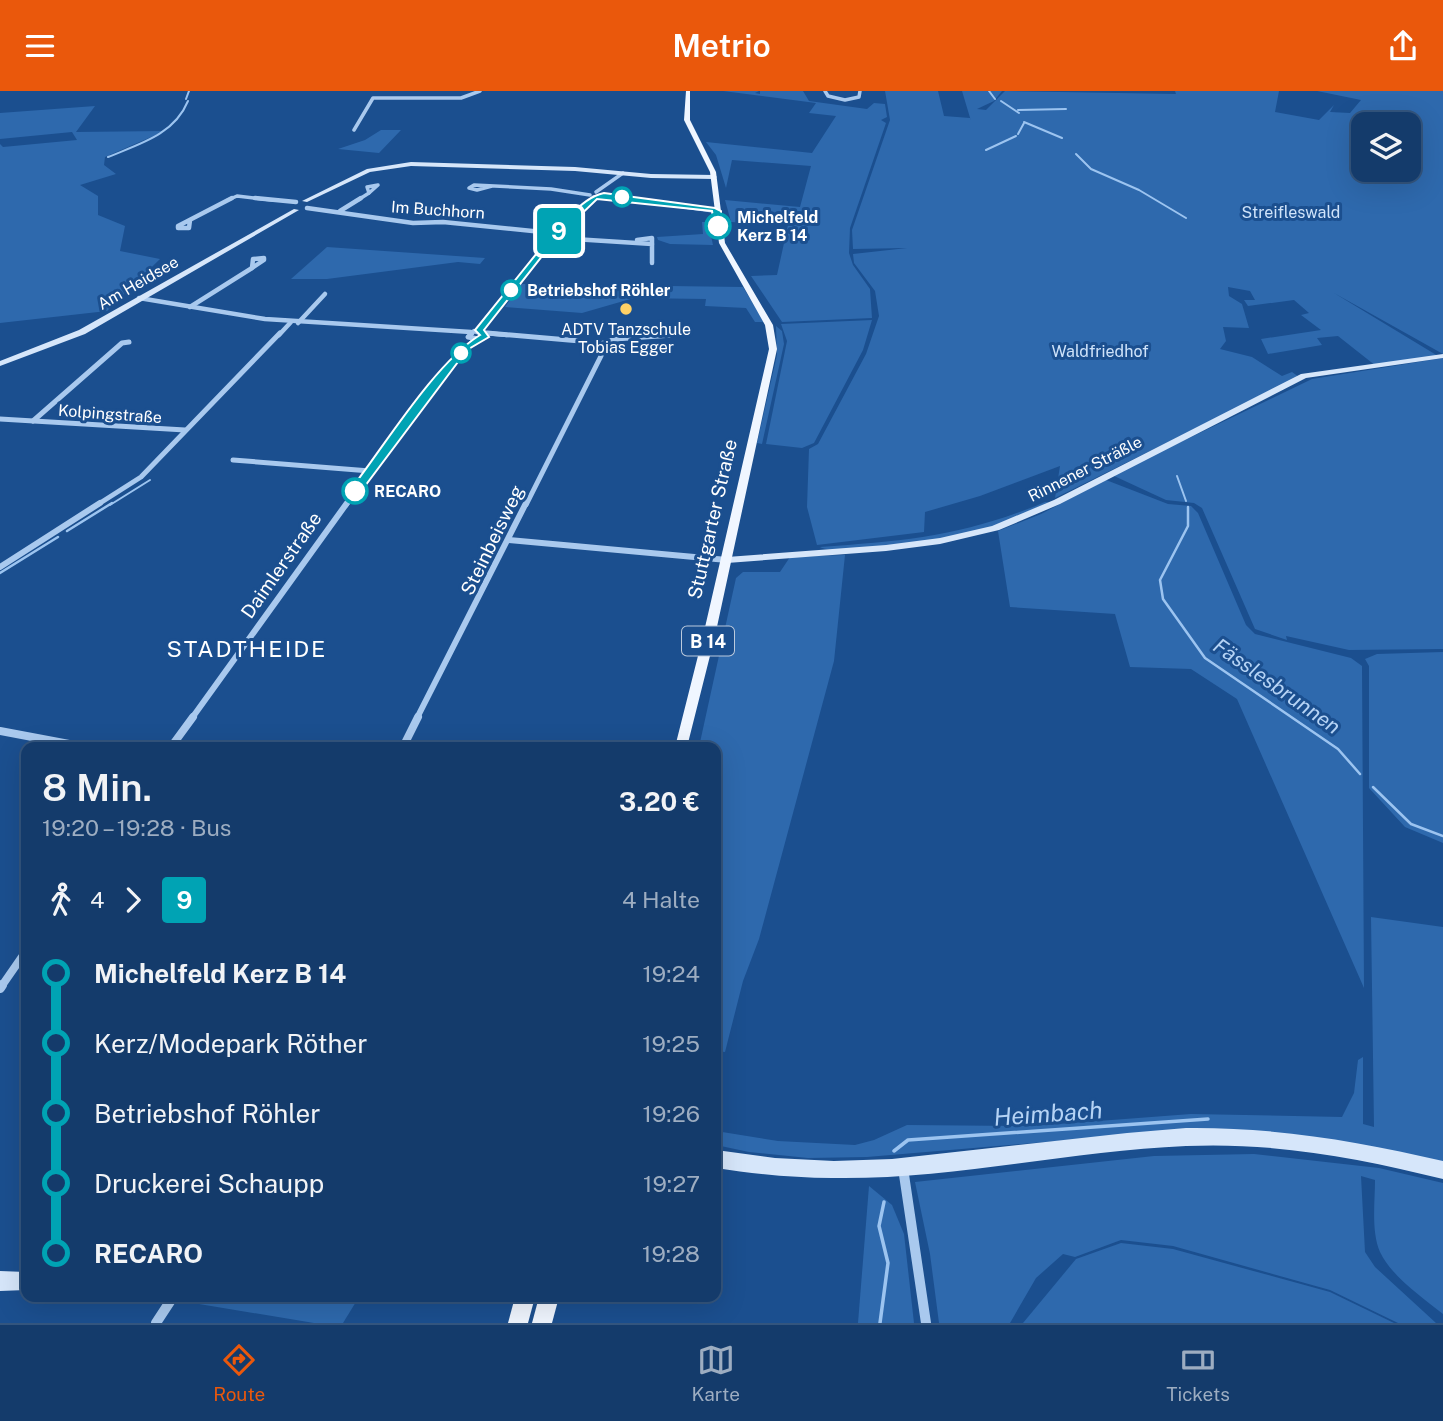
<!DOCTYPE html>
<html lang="de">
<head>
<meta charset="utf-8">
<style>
	:root { --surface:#143b6b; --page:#214673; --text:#f1f3f6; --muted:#9dadc1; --line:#33557e; --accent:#ea580c }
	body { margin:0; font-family:"Public Sans",sans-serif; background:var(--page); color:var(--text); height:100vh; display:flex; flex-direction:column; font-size:26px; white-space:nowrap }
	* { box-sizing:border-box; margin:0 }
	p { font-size:23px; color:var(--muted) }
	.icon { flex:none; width:38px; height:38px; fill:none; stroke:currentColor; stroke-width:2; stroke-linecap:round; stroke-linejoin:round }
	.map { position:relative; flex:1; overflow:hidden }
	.details { position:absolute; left:21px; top:651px; width:700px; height:560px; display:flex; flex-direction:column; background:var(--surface); border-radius:14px; box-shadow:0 7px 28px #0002,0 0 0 2px var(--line) }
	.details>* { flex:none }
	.badge { padding:0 14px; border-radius:5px; font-size:24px; line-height:46px }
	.tools { position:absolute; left:1351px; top:21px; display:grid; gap:14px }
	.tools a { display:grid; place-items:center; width:70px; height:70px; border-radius:14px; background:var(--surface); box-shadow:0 7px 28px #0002,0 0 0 2px var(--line); font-size:35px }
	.map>.badge { position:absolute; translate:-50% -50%; box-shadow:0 0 0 4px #fff }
	.legs { display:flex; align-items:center; gap:10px; height:77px; padding:0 21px; font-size:23px }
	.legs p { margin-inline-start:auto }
	.overview { display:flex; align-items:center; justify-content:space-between; height:119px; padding:0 21px }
	h1 { font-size:38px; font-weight:600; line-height:52px }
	ul { padding:0 21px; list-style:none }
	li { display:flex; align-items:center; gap:24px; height:70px; font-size:26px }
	li i { display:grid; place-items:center; width:10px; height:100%; margin:0 9px; background:currentColor }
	li i::after { content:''; width:18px; height:18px; margin:-9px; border:5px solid; border-radius:50%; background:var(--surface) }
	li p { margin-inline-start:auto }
	li:first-child i { background:linear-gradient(#0000 50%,currentColor 0) }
	li:last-child i { background:linear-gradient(currentColor 50%,#0000 0) }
	header { display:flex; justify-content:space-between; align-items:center; height:91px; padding:0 21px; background:var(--accent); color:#fff; font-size:32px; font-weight:600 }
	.tabs { display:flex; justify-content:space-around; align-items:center; height:98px; border-top:2px solid var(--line); background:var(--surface); font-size:19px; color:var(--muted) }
	.tabs a { display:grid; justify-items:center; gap:4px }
	.tabs .active { color:var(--accent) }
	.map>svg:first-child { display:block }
	.green { fill:#2e69ad; fill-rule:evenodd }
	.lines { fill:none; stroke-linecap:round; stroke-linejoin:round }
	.stream-far2 { stroke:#9cc4f0; stroke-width:2 }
	.stream-far1 { stroke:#9cc4f0; stroke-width:2.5 }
	.stream { stroke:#9cc4f0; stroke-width:3.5 }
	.street-far5 { stroke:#a9c9ee; stroke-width:3.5 }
	.street-far4 { stroke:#a9c9ee; stroke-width:4.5 }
	.street-far3 { stroke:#a9c9ee; stroke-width:5 }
	.street-far2 { stroke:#a9c9ee; stroke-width:6 }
	.street-far1 { stroke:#a9c9ee; stroke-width:8 }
	.street { stroke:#a9c9ee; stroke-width:10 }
	.secondary { fill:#d6e6fa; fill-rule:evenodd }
	.primary { fill:#f0f6ff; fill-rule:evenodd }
	.line-1 { fill:#00a3b4; stroke:#fff; stroke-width:2 }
	.stop-1-dot { fill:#fff; stroke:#00a3b4; stroke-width:3.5 }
	.poi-dot { fill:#ffd166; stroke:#1b4f8f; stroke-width:2.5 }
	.labels { text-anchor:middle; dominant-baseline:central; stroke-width:6; stroke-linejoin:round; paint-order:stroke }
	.far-street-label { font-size:16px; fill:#fff; stroke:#1b4f8f }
	.far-park-label { font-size:16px; fill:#cfe3fa; stroke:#1b4f8f }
	.far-stop-label { font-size:16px; font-weight:bold; fill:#fff; stroke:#1b4f8f; text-anchor:start }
	.far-poi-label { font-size:16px; fill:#fff; stroke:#1b4f8f }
	.shield { fill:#1b4f8f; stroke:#bbcadd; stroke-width:2 }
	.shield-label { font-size:18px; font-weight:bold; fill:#fff }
	.street-label { font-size:19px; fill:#fff; stroke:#1b4f8f }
	.water-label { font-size:21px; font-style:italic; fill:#b5d3f5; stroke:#1b4f8f }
	.quarter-label { font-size:23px; letter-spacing:2px; fill:#fff; stroke:#1b4f8f }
	.near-water-label { font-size:24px; font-style:italic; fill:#b5d3f5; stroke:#1b4f8f }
</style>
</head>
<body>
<header><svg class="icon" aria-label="menu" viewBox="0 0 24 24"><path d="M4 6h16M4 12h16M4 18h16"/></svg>Metrio<svg class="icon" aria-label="share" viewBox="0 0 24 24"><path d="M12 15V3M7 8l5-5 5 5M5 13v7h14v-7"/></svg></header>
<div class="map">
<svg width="1443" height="1232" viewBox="0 0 1443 1232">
	<rect width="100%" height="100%" fill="#1b4f8f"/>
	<g class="green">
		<polygon points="723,0 759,0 755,2 760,3 760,0 803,0 809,10 867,18 874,12 885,13 887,26 881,29 886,32 850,137 849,162 853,174 870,198 872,227 782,231 751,185 777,184 788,134 731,131 725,109 800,116 811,75 732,69 726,97 716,64 706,51 812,62 836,25 809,22 816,12"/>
		<path d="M885,0H938L944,25L970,27L971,30L962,0H1002L994,10L977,18L986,19L1005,0L1176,3L1175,0H1279L1275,21L1319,29L1334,14L1330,21L1350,22L1361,9L1317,0H1443V263L1334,202L1438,265L1376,275L1338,245L1317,247L1322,254L1268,263L1261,248L1321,239L1301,224L1309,222L1294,209L1248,215L1244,209H1255L1250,200L1228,196L1229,205L1242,213L1249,237L1223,236L1226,250L1220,258L1252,266L1282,285L1292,281L1299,286L1055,407L1060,375L980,405L925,421L924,441L817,454L807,416L809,358L818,353L866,263L879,225L875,200L854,172L853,163L907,157L853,158L852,139L890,29ZM1363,33H1409V79H1363Z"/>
		<polygon points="95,15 76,41 165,40 105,66 104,74 116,83 80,94 98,105 98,124 125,135 120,160 160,168 107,220 0,232 0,53 3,56 77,49 72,41 0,48 0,22"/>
		<polygon points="381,39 401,39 379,62 338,58 365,49"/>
		<polygon points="702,131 708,131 713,154 670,153 658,149 657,146 703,143"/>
		<polygon points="327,156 485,167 480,173 458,171 327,188 291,188"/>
		<polygon points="521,193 743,196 764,231 755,231 746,217 705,215 706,208 634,207 582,222 505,216"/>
		<polygon points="872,229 863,259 814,352 802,357 766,353 787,250 781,233"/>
		<polygon points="776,235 782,240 784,253 762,353 757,352 777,264"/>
		<polygon points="1443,267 1443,558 1349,559 1286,545 1287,549 1255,538 1202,417 1194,412 1166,409 1112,384 1312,288"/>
		<polygon points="1106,389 1168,413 1191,415 1198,422 1246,534 1255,543 1351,567 1362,575 1364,897 1237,608 1191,578 1130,576 1115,523 1010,516 998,440 1041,423"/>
		<path d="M1045,411H1049C1028,420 1007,431 985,439C962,446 836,466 820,456C907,450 964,445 1045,411Z"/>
		<polygon points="845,464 834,570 759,848 743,890 725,961 716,960 716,656 699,656 736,487 743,481 780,481 790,466"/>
		<polygon points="1443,561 1443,752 1405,736 1369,697 1369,575 1365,568 1377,563"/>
		<polygon points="1371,826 1443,836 1443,1071 1127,1044 867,1066 808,1067 749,1061 716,1054 716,1040 778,1050 855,1054 874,1049 907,1034 1032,1035 1191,1023 1342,1026 1354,1002 1358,969 1363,966 1363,1033 1374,1036"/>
		<path d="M1254,1063L1379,1077L1443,1092V1223C1422,1206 1392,1186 1380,1161C1371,1140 1375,1111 1375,1089L1361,1085L1365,1161L1375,1176L1436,1232H1398L1330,1199L1173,1155L1121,1149L1075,1166L1063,1163L1036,1187L1010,1232H939L930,1163L915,1091L1154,1065Z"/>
		<polygon points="869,1095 892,1114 904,1143 914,1232 858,1232"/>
		<polygon points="1121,1152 1173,1158 1330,1201 1394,1232 1023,1232 1076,1168"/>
		<polygon points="184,1206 359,1206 343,1232 314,1232 181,1210"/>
	</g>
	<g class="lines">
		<g class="stream-far2">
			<polyline points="989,0 995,8"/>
			<polyline points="186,8 189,0"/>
			<polyline points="1001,10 1019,22"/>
			<polyline points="1018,19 1066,18"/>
			<polyline points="1024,31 1062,47"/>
			<polyline points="1018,43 1024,32"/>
			<polyline points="986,59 1016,45"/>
			<polyline points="1076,63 1091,78 1139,99 1186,127"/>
			<path d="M108,66C139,53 174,44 188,10"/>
			<polyline points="1177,385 1186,410"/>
			<polyline points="110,414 150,389"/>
		</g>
		<g class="stream-far1">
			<polyline points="1188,416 1188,435 1160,489 1163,508 1205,567 1338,658 1360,683"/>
			<polyline points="67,440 112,412"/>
			<polyline points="0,482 58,446"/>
			<polyline points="1373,696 1411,733 1443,745"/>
		</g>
		<g class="stream">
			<polyline points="894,1060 908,1049 1208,1028"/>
			<polyline points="880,1232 888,1172 879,1135 884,1111"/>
		</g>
		<g class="street-far5">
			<polyline points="825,0 828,5 845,9 859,6 860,0"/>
			<polyline points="354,39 373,7 461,7 480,0"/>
			<polygon points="378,94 369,102 367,96"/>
			<polyline points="492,95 477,99 469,97 474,94 551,98 590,104"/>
			<polyline points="596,101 623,82"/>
			<polyline points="604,104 636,109"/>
			<polyline points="228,109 237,105 272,109"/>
			<polyline points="358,109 369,102"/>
			<polyline points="591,109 594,106"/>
		</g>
		<g class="street-far4">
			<polyline points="255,107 296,111"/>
			<polyline points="624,107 717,120"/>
			<polyline points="307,117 413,132 443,131 552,142"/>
			<polyline points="340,120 361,107"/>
			<polyline points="190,129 189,137 178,137 178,135 232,107"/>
			<polyline points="557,142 593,107"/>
			<polyline points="558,147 652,153 652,172"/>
			<polyline points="637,149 652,147 652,153"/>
			<polygon points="264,167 264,169 252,177 253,168"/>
			<polyline points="139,207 265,228 471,241"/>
			<polyline points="190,216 252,177"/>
			<polyline points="298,232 325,203"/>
			<polyline points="480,239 551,147"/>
			<polyline points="485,242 507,244"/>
			<polyline points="279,244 291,231"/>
			<polyline points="470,244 474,240 485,244"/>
		</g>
		<g class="street-far3">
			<polyline points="472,242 468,246 478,248 486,243 483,242"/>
			<polyline points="487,242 580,250 594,255 601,265 526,414"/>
			<polyline points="594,255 615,248 673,244"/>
			<polyline points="0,328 185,339"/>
			<polyline points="33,330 122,252 129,251"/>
			<polyline points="233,369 370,380"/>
			<polyline points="97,414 141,386 280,242"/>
			<polyline points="346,414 426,303 475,248"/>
		</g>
		<g class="street-far2">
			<polyline points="509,449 727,469"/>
			<polyline points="0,476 100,412"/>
			<polyline points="192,627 347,412"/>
			<polyline points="417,627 526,412"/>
		</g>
		<g class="street-far1">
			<polyline points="0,640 85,656"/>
			<polyline points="171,656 193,626"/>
			<polyline points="403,656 418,626"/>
			<polyline points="1,896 26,860"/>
		</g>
		<g class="street">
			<polyline points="0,897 2,894"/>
			<polyline points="903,1077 926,1232"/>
			<polyline points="156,1232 173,1206"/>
		</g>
		<g class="secondary">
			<polygon points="411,71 575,76 651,83 714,84 717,86 714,88 651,87 575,80 411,75 370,81 307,111 302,110 367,78"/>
			<polygon points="294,118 299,119 85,243 0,275 0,270 79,239"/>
			<polygon points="1443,263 1443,267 1306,287 1060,413 999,439 940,453 886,460 727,472 722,469 727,466 886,454 940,447 992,435 1054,409 1301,283"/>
			<path d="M1186,1037C1274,1036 1358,1050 1443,1070V1088C1359,1067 1273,1051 1186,1055C1068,1060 951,1089 832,1087C793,1087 754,1083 716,1077V1059L775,1067L834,1070L892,1068L1127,1042Z"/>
			<polygon points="0,1180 26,1181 26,1199 0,1200"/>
		</g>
		<g class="primary">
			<polygon points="686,0 690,0 690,29 716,81 725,152 773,234 777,258 715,545 687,656 675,656 703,545 769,258 765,234 719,152 710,81 684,29"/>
			<polygon points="515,1206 535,1206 528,1232 508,1232"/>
			<polygon points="539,1206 559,1206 552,1232 532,1232"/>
		</g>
	</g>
	<path class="line-1" d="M604,102L715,117L721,120V135L715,136L712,120L597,108L565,139L552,145L555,147L550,155L484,239L489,246L467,259L359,403H351V398C385,354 435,272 480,244L475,239L545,152L547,148L545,143C567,133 580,107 604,102Z"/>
	<g class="stop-1-dot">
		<circle cx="622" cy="106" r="9"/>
		<circle cx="718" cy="135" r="12"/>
		<circle cx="511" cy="199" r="9"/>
		<circle cx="461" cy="262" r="9"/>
		<circle cx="355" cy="400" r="12"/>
	</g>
	<circle class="poi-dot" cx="626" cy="218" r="7"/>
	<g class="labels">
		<g class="far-street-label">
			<text transform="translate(438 119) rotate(4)">Im Buchhorn</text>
			<text transform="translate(138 192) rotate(-30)">Am Heidsee</text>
			<text transform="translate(110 323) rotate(4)">Kolpingstraße</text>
			<text transform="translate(1085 378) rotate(-27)">Rinnener Sträßle</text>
		</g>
		<g class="far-park-label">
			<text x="1291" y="121">Streifleswald</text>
			<text x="1100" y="260">Waldfriedhof</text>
		</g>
		<g class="far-stop-label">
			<text x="737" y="126">Michelfeld<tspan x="737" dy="18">Kerz B 14</tspan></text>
			<text x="527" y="199">Betriebshof Röhler</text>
			<text x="374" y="400">RECARO</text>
		</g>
		<g class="far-poi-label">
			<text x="626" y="238">ADTV Tanzschule<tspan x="626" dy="18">Tobias Egger</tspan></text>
		</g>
		<rect class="shield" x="682" y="535.5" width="52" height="29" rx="5"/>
		<g class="shield-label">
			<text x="708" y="550">B 14</text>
		</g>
		<g class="street-label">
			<text transform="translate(712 428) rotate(-77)">Stuttgarter Straße</text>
			<text transform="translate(492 449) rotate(-64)">Steinbeisweg</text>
			<text transform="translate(281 474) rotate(-55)">Daimlerstraße</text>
		</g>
		<g class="water-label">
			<text transform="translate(1277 595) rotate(35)">Fässlesbrunnen</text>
		</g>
		<g class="quarter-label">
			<text x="247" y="557">STADTHEIDE</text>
		</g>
		<g class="near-water-label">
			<text transform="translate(1048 1022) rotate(-4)">Heimbach</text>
		</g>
	</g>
</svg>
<div class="tools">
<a><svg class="icon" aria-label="layers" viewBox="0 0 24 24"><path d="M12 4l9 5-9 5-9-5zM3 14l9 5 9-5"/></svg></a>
</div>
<b class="badge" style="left:559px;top:140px;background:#00a3b4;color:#fff">9</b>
<section class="details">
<div class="overview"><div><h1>8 Min.</h1><p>19:20 – 19:28 · Bus</p></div><b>3.20 €</b></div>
<div class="legs"><svg class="icon" aria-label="walk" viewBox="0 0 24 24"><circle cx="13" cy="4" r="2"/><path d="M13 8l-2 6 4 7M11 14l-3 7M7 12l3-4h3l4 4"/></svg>4<svg class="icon" aria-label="forward" viewBox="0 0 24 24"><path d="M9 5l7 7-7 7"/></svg><b class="badge" style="background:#00a3b4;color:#fff">9</b><p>4 Halte</p></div>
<ul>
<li><i style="color:#00a3b4"></i><b>Michelfeld Kerz B 14</b><p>19:24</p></li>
<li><i style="color:#00a3b4"></i><span>Kerz/Modepark Röther</span><p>19:25</p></li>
<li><i style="color:#00a3b4"></i><span>Betriebshof Röhler</span><p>19:26</p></li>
<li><i style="color:#00a3b4"></i><span>Druckerei Schaupp</span><p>19:27</p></li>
<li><i style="color:#00a3b4"></i><b>RECARO</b><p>19:28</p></li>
</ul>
</section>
</div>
<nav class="tabs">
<a class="active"><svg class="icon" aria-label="directions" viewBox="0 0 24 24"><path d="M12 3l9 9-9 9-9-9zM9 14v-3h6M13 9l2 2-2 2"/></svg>Route</a>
<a><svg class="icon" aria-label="map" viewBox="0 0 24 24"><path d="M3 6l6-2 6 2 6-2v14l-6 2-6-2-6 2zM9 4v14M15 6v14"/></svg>Karte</a>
<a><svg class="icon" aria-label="tickets" viewBox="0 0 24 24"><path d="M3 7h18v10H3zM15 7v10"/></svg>Tickets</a>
</nav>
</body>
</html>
